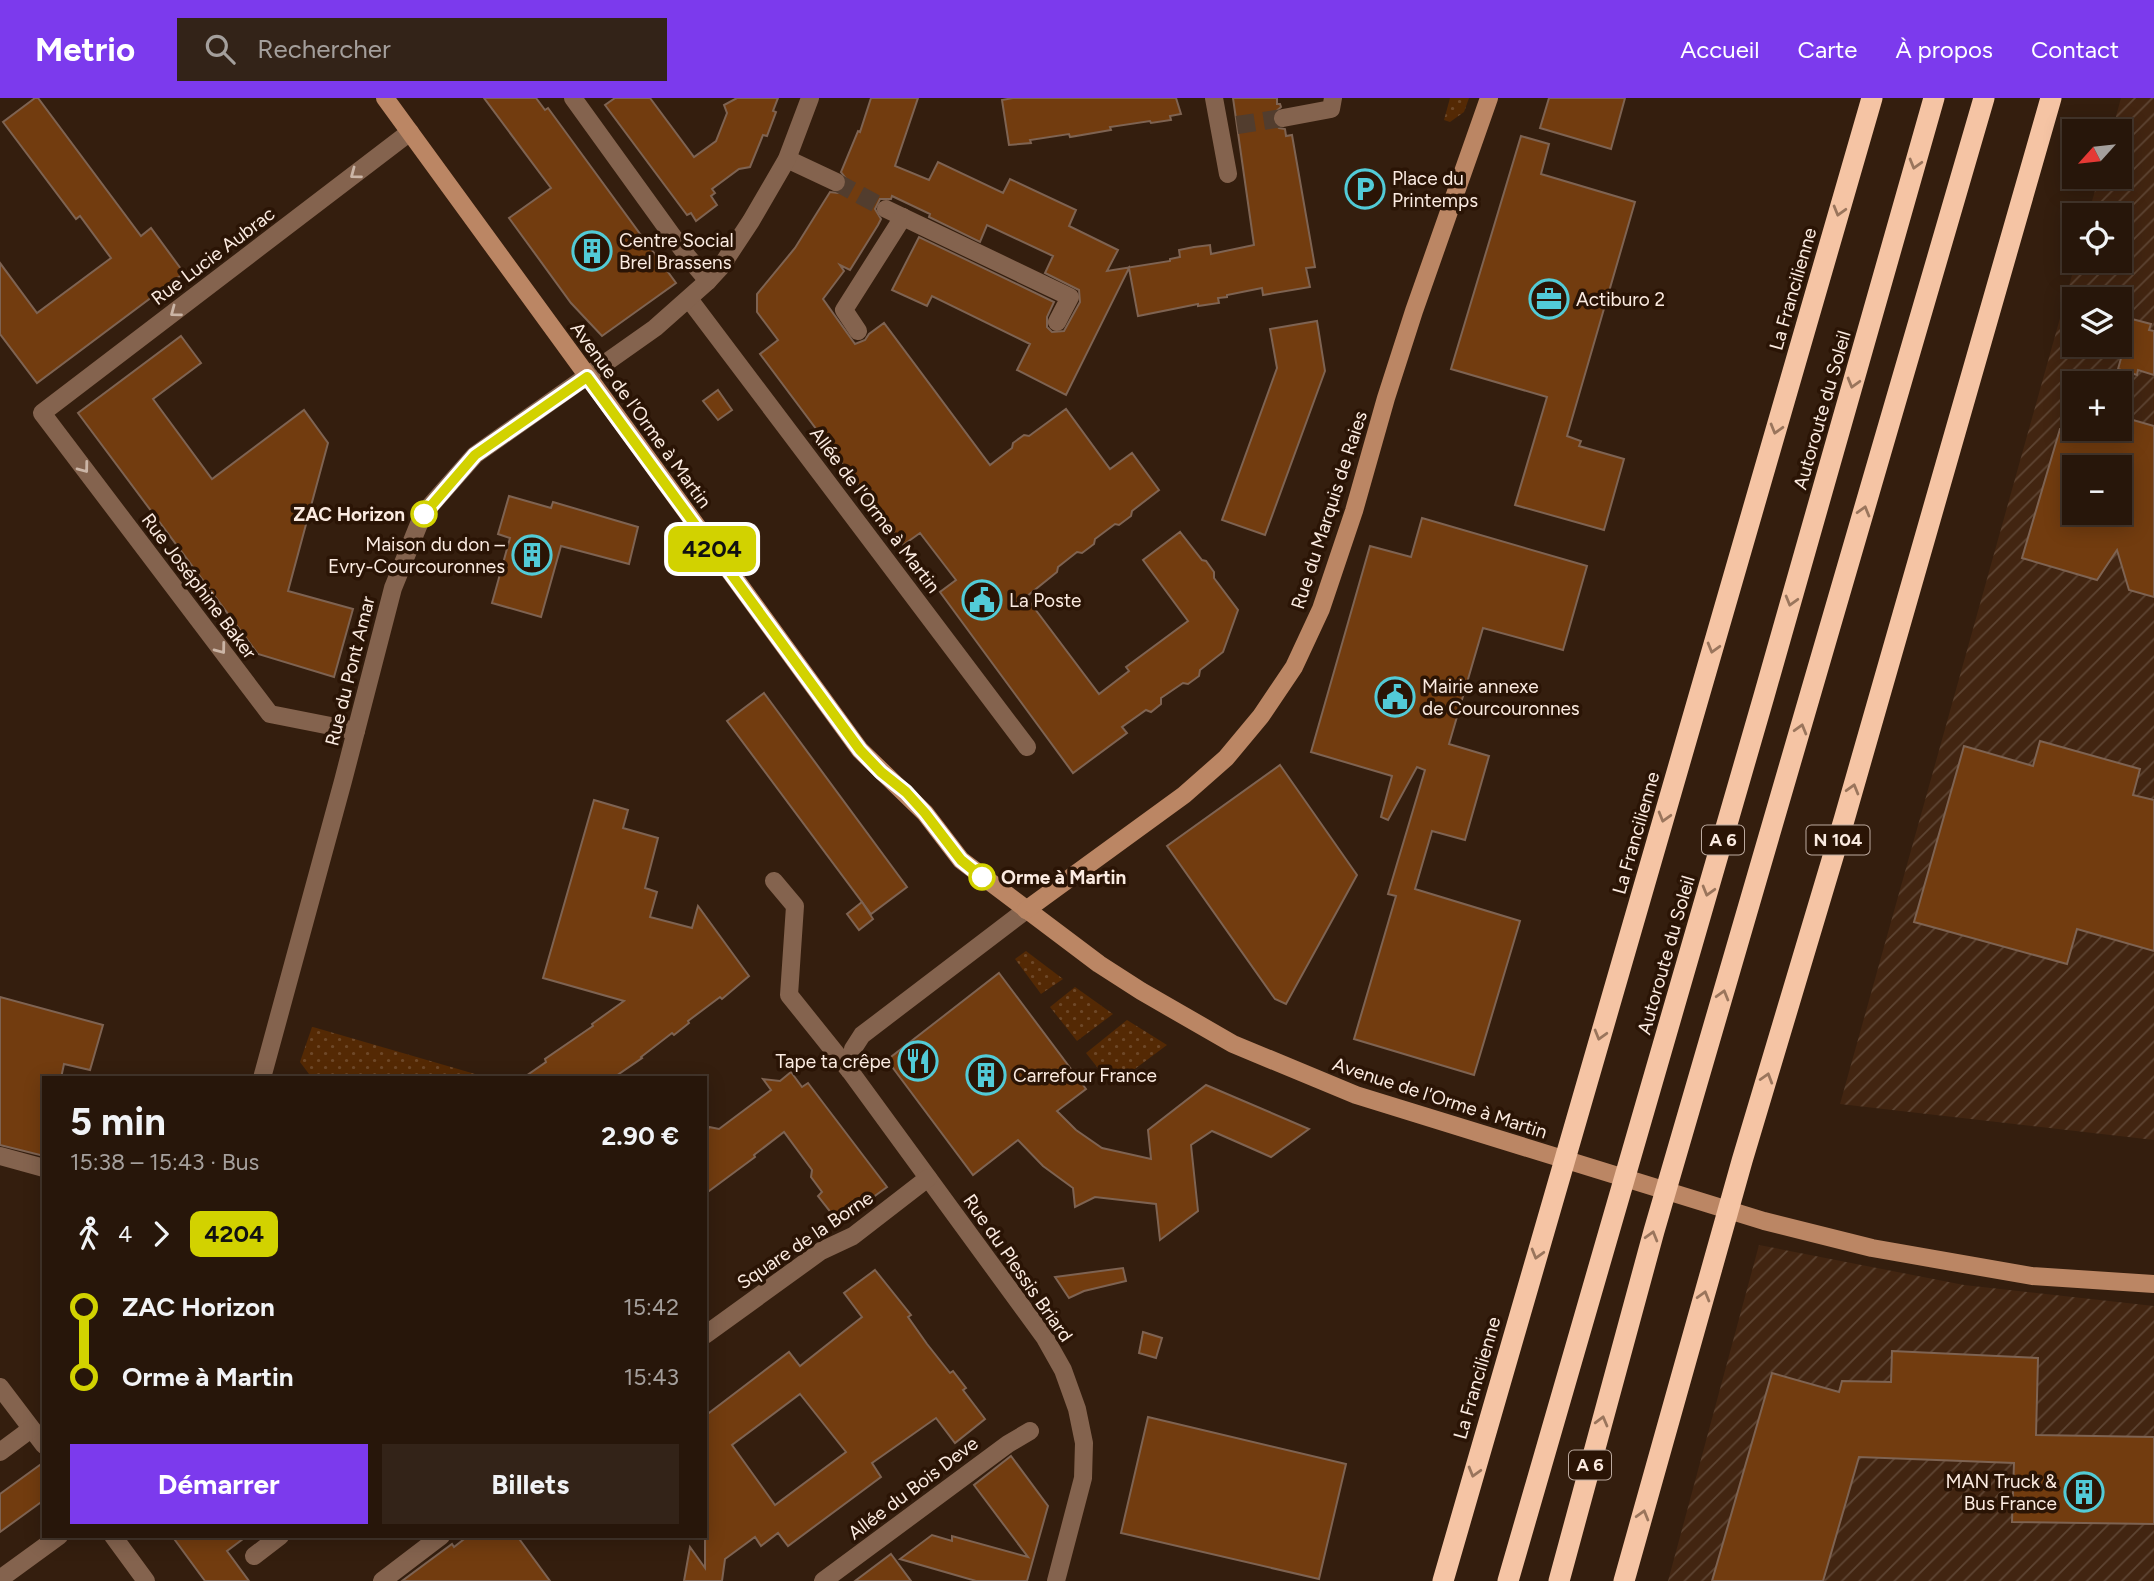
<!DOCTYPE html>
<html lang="fr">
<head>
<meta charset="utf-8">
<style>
	:root { --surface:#27160a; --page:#332318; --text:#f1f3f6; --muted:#a49f9c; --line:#43352b; --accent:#7c3aed }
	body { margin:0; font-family:Figtree,sans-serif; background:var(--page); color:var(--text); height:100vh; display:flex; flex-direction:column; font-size:26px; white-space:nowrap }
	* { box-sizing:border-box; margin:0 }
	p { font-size:23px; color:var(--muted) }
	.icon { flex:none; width:38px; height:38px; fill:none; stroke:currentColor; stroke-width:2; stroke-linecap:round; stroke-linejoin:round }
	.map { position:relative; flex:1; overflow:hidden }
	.sheet { position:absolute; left:42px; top:978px; width:665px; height:462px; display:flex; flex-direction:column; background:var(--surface); border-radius:0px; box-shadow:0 4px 18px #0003,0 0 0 2px var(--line) }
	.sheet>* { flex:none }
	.badge { padding:0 14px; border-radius:10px; font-size:24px; line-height:46px }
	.needle { width:46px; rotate:243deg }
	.controls { position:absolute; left:2062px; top:21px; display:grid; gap:14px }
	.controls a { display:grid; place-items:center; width:70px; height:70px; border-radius:0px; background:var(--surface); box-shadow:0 4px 18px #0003,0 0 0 2px var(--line); font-size:35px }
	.map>.badge { position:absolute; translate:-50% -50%; box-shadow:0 0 0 4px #fff }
	.legs { display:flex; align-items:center; gap:10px; height:77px; padding:0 28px; font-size:23px }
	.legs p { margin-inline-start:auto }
	.summary { display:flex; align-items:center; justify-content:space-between; height:119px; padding:0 28px }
	h1 { font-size:38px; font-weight:700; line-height:52px }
	.cta { display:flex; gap:14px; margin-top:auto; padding:14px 28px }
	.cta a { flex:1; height:80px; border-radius:0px; background:var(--accent); color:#fff; font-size:28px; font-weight:700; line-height:80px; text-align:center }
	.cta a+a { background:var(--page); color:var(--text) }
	ul { padding:0 28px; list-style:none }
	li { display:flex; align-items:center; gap:24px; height:70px; font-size:26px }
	li i { display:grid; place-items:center; width:10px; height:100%; margin:0 9px; background:currentColor }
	li i::after { content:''; width:18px; height:18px; margin:-9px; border:5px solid; border-radius:50%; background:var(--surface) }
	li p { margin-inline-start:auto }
	li:first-child i { background:linear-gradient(#0000 50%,currentColor 0) }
	li:last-child i { background:linear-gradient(currentColor 50%,#0000 0) }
	header { display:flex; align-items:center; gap:42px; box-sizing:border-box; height:98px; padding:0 35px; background:var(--accent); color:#fff }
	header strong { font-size:33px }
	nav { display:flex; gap:38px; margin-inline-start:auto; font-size:24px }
	.search { width:490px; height:63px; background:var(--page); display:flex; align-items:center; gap:18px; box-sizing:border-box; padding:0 24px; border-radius:0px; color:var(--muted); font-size:26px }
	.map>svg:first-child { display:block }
	.industrial { fill:url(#industrial-furrows); fill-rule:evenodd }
	.grass { fill:url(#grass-dots) }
	.building { fill:#723c0f; stroke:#7e6352; stroke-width:2; fill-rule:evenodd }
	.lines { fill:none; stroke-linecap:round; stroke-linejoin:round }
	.street-tunnel { stroke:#523d2e; stroke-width:18; stroke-dasharray:18 9; stroke-linecap:butt }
	.street { stroke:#84634e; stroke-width:18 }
	.secondary { stroke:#bb8664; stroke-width:18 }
	.highway { stroke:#f5c4a4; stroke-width:21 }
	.oneway { stroke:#9a755c }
	.oneway2 { stroke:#cbb5a6 }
	.line-1-casing { stroke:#fff; stroke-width:16 }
	.line-1 { stroke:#d2d200; stroke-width:10 }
	.stop-1-dot { fill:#fff; stroke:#d2d200; stroke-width:3.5 }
	.labels { text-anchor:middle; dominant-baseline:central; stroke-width:7; stroke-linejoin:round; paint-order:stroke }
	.shield { fill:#2a1405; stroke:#bcaa9f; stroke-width:2 }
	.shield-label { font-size:18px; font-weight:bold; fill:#fbebe1 }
	.poi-label { font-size:19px; fill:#fbebe1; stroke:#2a1405; text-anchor:start }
	.street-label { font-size:19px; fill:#fbebe1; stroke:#2a1405 }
	.stop-label { font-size:19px; font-weight:bold; fill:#fbebe1; stroke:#2a1405; text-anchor:end }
</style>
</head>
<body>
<header>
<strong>Metrio</strong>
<div class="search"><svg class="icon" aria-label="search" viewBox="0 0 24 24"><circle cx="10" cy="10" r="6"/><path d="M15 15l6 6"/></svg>Rechercher</div>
<nav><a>Accueil</a><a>Carte</a><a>À propos</a><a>Contact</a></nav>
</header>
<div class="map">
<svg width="2154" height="1483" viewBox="0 0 2154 1483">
	<defs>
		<pattern id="industrial-furrows" width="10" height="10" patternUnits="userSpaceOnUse" patternTransform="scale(1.75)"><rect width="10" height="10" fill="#422511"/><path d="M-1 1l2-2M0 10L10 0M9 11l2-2" fill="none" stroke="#5e4533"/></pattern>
		<pattern id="grass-dots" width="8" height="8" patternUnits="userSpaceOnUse" patternTransform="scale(1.75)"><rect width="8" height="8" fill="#542904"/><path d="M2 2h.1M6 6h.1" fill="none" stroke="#6e4828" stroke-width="1.8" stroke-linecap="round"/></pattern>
	</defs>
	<rect width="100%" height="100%" fill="#341e0e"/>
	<g class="industrial">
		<path d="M2121,0H2154V1042L1840,1006L2076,163H2119V117H2088L2099,79H2119V33H2112ZM2074,201H2119V247H2074ZM2074,285H2119V331H2074ZM2074,369H2119V415H2074Z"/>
		<polygon points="1759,1147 1964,1187 2154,1208 2154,1483 1668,1483"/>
	</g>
	<g class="grass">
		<polygon points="1450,0 1469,0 1464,14 1450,24 1444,22"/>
		<polygon points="1026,853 1063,881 1041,896 1015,861"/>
		<polygon points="1075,889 1113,916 1077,943 1050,909"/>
		<polygon points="1127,922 1167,947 1112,988 1086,955"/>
		<polygon points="312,929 313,929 489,980 312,980 300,964"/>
	</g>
	<g class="building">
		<polygon points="35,0 38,0 141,138 151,130 184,175 37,285 0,236 0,165 37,215 111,160 80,118 76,121 3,24"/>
		<polygon points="484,0 536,0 545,12 548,10 676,185 602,238 571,205 509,120 551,90"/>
		<polygon points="615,0 650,0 694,59 716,43 727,15 724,7 737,0 778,0 773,13 776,14 767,38 763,37 750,69 739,71 712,91 715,95 711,98 717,107 696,123 691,115 687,117 605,7"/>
		<polygon points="871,0 918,0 895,68 929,82 938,64 1003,95 1010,81 1076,112 1069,128 1118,152 1107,173 1170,163 1170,161 1180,159 1179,152 1194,149 1210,147 1211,156 1254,147 1233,0 1277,0 1277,6 1280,6 1281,9 1273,16 1272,23 1279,30 1285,31 1286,38 1292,37 1315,169 1306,170 1310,189 1263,197 1262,190 1227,197 1227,199 1218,200 1219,205 1198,208 1198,206 1138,218 1129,170 1066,297 1017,272 1030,246 932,198 927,208 892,192 919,139 1054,204 1047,219 1047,229 1052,234 1064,233 1080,204 1079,192 1045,175 1053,158 987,127 980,144 929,119 930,116 892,98 891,101 880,101 875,111 881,121 878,127 850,172 840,167 844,173 823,201 855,246 865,242 869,236 884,225 990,367 1012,350 1013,345 1024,337 1029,338 1066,311 1110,371 1132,355 1159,392 1132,413 1131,418 1119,427 1115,426 1095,441 1094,446 1082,455 1077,454 1058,469 1057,474 1026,499 1099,596 1129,573 1126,569 1188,523 1143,462 1180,434 1202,462 1206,463 1214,474 1214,480 1238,512 1223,554 1200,572 1199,578 1188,586 1183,585 1161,600 1161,606 1151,614 1146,612 1122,629 1127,635 1073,675 940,494 956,482 920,435 903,447 760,256 778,242 757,214 757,196 795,150 830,94 838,95 846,89 847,82 841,74 858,33 860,34"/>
		<polygon points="1013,0 1176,0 1181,16 1170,18 1171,22 1151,25 1150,23 1110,29 1111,32 1070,39 1069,36 1030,42 1031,45 1009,47 1002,2"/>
		<polygon points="1549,0 1625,0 1611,51 1540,30"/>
		<polygon points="1521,38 1549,46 1541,76 1635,104 1567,338 1581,343 1579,348 1624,361 1604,432 1515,407 1547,299 1451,271"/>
		<polygon points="2132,221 2151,226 2149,232 2154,233 2154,277 2138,272 2137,277 2118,271"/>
		<polygon points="1317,223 1325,273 1265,437 1222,422 1277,270 1270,231"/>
		<polygon points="181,238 201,265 153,301 212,381 304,312 328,345 288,493 353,511 334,579 258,556 78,315"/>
		<polygon points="718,292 732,312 718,322 703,303"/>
		<path d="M2119,318L2154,328V499L2129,492L2117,452L2097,482L2022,460L2060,331H2119ZM2074,369H2119V415H2074Z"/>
		<polygon points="509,398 551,410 553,404 638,429 629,466 561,448 541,519 492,505 510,440 498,436"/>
		<polygon points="1422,420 1587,468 1563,552 1483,530 1449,646 1489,658 1465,742 1432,733 1415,791 1520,823 1474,977 1354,941 1396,798 1388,796 1425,672 1417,669 1388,722 1381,719 1392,678 1311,654 1370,448 1411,459"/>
		<polygon points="764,595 907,789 871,816 727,623"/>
		<polygon points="2040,643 2140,671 2133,697 2154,702 2154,853 2077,831 2067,866 1914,824 1964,648 2033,668"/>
		<polygon points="1280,667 1357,777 1286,906 1275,901 1167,748"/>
		<polygon points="594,702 628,712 623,730 658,740 645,790 657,794 650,819 692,830 698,808 749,878 722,901 720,899 688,923 689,925 674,937 672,935 641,959 642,960 613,980 523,980 546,964 545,961 593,928 592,926 624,903 543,880"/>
		<polygon points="862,804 873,821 859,832 847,816"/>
		<polygon points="999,875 1086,991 1057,1013 1076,1032 1102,1050 1151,1061 1148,1032 1206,987 1309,1031 1271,1059 1212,1033 1191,1047 1198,1113 1160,1142 1156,1106 1095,1099 1075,1109 1073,1090 1043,1068 1018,1042 973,1077 887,962"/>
		<polygon points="0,899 103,927 90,972 64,966 61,980 44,980 44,1058 0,1047"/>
		<polygon points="791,974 802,989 808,985 887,1089 872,1100 869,1097 836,1121 818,1098 822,1094 811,1079 812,1072 784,1034 754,1057 755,1059 705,1096 705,1041 709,1029 719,1031 771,992 763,981 780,983"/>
		<polygon points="1123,1170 1126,1183 1084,1193 1069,1200 1055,1179"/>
		<path d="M875,1172L911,1217L908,1219L927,1246L950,1275L953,1273L966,1290L963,1292L985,1321L955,1345L936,1320L872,1365L881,1379L788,1448L778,1435L761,1448L755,1439L725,1461L722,1483H684L690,1449L705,1470V1318L789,1254L800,1268L862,1219L844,1195ZM800,1296L846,1354L775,1407L732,1347Z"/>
		<polygon points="1143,1234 1162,1240 1156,1260 1139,1255"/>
		<polygon points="1892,1253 2038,1260 2036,1337 2154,1339 2154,1426 2012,1424 2014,1365 1859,1359 1823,1483 1712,1483 1772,1275 1839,1294 1842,1283 1891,1284"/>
		<polygon points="1148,1319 1346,1366 1319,1481 1121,1435"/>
		<polygon points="1011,1358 1048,1408 1027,1483 976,1483 900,1461 932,1437 952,1443 952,1438 1028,1459 974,1387"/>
		<polygon points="44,1364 44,1402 0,1434 0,1396"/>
		<polygon points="172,1438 247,1438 227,1453 249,1483 205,1483"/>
		<polygon points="468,1438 517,1438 550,1483 402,1483 452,1446 454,1449"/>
		<polygon points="891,1456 911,1483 855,1483"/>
	</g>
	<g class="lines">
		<g class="street-tunnel">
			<polyline points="1237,27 1283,20"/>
			<polyline points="836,84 886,111"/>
		</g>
		<g class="street">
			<polyline points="573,0 687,158 708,183"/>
			<polyline points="1214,0 1228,76"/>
			<polyline points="1283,20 1331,11 1333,0"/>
			<polyline points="787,61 836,84"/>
			<polyline points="886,111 1070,199 1057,224"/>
			<polyline points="689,201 1027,649"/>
			<polyline points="858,233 844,212 903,119"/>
			<polyline points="356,633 270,616 42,315 410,34"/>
			<polyline points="774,783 795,808 789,897 850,973 1045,1240 1063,1272 1077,1311 1084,1345 1083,1380 1056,1483"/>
			<polyline points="850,973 853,951 862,937 1026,812"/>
			<polyline points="262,980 343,683 393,490 423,416 475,357 655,230 708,183 720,170 751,123 787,61 810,0"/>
			<polyline points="0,1058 44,1070"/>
			<polyline points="705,1237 821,1153 853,1138 928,1080"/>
			<polyline points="0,1289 44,1347"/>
			<polyline points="0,1354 31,1331"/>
			<polyline points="113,1438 146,1483"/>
			<polyline points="254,1458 280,1438"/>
			<polyline points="0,1481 59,1438"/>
			<polyline points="382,1483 441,1438"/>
			<polyline points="823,1483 1008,1346 1030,1333"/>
		</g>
		<g class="secondary">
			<polyline points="385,0 860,652 925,715 961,762 1099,866 1141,893 1233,946 1356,997 1764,1123 1872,1150 2032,1178 2154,1186"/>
			<polyline points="1026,812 1184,697 1226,660 1261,618 1294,569 1321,511 1354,413 1386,300 1414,213 1489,0"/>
		</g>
		<g class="highway">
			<polyline points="1443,1483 1872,0"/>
			<polyline points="1508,1483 1764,598 1934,0"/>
			<polyline points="1559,1483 1654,1133 1984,0"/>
			<polyline points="1624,1483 1742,1063 1844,722 2051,0"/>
		</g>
	</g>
	<defs><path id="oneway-chevron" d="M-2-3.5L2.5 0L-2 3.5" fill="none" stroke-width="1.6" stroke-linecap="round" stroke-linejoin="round" transform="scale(1.75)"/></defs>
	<g class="oneway">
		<use href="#oneway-chevron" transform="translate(1915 66) rotate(106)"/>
		<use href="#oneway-chevron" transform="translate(1839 113) rotate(106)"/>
		<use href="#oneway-chevron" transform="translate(1853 285) rotate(106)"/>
		<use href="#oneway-chevron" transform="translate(1776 331) rotate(106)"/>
		<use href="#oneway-chevron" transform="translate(1864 413) rotate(-74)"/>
		<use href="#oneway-chevron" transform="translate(1791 503) rotate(106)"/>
		<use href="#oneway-chevron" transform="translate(1713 550) rotate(106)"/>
		<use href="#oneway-chevron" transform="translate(1801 631) rotate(-74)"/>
		<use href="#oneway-chevron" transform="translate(1853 691) rotate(-74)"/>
		<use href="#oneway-chevron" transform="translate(1664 719) rotate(106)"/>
		<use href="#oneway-chevron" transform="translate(1708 793) rotate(106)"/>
		<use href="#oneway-chevron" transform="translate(1723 897) rotate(-74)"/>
		<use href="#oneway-chevron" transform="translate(1600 937) rotate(106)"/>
		<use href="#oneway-chevron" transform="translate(1767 980) rotate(-73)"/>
		<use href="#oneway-chevron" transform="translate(1652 1138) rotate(-74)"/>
		<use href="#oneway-chevron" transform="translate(1537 1156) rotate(106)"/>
		<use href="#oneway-chevron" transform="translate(1704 1198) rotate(-74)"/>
		<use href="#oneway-chevron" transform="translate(1602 1323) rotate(-75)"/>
		<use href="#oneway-chevron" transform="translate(1474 1374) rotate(106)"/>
		<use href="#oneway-chevron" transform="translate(1643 1417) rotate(-74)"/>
	</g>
	<g class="oneway2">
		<use href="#oneway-chevron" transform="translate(355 76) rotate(143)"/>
		<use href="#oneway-chevron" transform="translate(175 214) rotate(143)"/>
		<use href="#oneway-chevron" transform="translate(84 370) rotate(53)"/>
		<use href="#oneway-chevron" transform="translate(221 551) rotate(53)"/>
	</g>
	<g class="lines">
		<g class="line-1-casing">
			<polyline id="line-1" points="424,416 475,357 587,279 860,652 881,674 906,694 925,715 961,762 982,779"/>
		</g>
		<use href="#line-1" class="line-1"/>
	</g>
	<defs>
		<g id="parking-ring" transform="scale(2.0125)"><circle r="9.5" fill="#2a1405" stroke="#52cbd7" stroke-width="1.5"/><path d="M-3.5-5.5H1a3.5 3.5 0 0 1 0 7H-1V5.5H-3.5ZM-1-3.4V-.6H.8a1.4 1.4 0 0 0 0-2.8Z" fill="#52cbd7"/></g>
		<g id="building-ring" transform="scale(2.0125)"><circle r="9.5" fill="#2a1405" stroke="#52cbd7" stroke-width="1.5"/><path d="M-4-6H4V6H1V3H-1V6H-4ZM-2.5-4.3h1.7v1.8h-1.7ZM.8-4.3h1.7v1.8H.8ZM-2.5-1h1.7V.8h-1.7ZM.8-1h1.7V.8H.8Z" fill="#52cbd7"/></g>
		<g id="office-ring" transform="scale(2.0125)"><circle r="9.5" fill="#2a1405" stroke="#52cbd7" stroke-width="1.5"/><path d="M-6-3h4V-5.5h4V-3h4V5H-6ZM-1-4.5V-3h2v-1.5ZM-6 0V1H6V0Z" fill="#52cbd7"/></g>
		<g id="civic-ring" transform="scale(2.0125)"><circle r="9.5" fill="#2a1405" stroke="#52cbd7" stroke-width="1.5"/><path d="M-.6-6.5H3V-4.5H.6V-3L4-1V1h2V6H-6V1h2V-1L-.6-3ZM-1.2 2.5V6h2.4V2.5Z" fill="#52cbd7"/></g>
		<g id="restaurant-ring" transform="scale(2.0125)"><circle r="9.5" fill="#2a1405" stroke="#52cbd7" stroke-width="1.5"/><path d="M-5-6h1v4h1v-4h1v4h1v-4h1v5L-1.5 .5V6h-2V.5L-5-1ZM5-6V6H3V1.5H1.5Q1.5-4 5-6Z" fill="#52cbd7"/></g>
	</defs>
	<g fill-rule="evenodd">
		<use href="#parking-ring" x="1365" y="91"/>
		<use href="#building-ring" x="592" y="153"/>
		<use href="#office-ring" x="1549" y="201"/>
		<use href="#building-ring" x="532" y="457"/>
		<use href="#civic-ring" x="982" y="502"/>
		<use href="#civic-ring" x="1395" y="599"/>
		<use href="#restaurant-ring" x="918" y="963"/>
		<use href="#building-ring" x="986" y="977"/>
		<use href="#building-ring" x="2084" y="1394"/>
	</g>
	<g class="stop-1-dot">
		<circle cx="424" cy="416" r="12"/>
		<circle cx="982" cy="779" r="12"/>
	</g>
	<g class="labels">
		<g class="shield">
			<rect x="1702" y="727.5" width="42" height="29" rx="5"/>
			<rect x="1806.5" y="727.5" width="63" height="29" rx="5"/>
			<rect x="1569" y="1352.5" width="42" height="29" rx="5"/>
		</g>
		<g class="shield-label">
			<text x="1723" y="742">A 6</text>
			<text x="1838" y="742">N 104</text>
			<text x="1590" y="1367">A 6</text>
		</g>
		<g class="poi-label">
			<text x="1392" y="80">Place du<tspan x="1392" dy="22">Printemps</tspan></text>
			<text x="619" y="142">Centre Social<tspan x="619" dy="22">Brel Brassens</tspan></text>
			<text x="1576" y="201">Actiburo 2</text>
			<text x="505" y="446" text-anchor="end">Maison du don –<tspan x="505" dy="22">Evry-Courcouronnes</tspan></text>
			<text x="1009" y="502">La Poste</text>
			<text x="1422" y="588">Mairie annexe<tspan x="1422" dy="22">de Courcouronnes</tspan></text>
			<text x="891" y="963" text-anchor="end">Tape ta crêpe</text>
			<text x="1013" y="977">Carrefour France</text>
			<text x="2057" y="1383" text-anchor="end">MAN Truck &amp;<tspan x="2057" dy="22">Bus France</tspan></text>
		</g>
		<g class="street-label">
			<text transform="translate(213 158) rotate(-37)">Rue Lucie Aubrac</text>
			<text transform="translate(1793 191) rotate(-74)">La Francilienne</text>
			<text transform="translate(1822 312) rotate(-74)">Autoroute du Soleil</text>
			<text transform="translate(641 317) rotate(54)">Avenue de l'Orme à Martin</text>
			<text transform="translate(875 412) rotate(53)">Allée de l'Orme à Martin</text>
			<text transform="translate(1329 412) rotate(-72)">Rue du Marquis de Raies</text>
			<text transform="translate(199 488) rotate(53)">Rue Joséphine Baker</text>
			<text transform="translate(350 573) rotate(-76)">Rue du Pont Amar</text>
			<text transform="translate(1636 735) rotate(-74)">La Francilienne</text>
			<text transform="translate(1666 857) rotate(-74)">Autoroute du Soleil</text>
			<text transform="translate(1440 1000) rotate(18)">Avenue de l'Orme à Martin</text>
			<text transform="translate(805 1142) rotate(-34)">Square de la Borne</text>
			<text transform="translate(1018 1170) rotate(55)">Rue du Plessis Briard</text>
			<text transform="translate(1477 1280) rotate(-74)">La Francilienne</text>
			<text transform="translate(913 1390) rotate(-37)">Allée du Bois Deve</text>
		</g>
		<g class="stop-label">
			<text x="405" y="416">ZAC Horizon</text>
			<text x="1001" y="779" text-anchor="start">Orme à Martin</text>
		</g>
	</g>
</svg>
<div class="controls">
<a><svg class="needle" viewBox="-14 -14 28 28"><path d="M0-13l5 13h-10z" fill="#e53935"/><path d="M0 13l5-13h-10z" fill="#a49f9c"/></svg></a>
<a><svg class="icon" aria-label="locate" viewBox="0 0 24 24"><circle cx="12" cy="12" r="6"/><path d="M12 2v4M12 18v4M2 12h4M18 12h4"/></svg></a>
<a><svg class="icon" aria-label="layers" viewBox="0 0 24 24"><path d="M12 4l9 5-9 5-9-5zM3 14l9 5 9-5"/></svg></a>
<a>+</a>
<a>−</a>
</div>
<b class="badge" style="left:712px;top:451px;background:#d2d200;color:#111">4204</b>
<section class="sheet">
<div class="summary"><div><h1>5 min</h1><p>15:38 – 15:43 · Bus</p></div><b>2.90 €</b></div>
<div class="legs"><svg class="icon" aria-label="walk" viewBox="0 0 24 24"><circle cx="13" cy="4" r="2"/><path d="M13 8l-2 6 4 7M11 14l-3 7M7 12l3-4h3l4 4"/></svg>4<svg class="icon" aria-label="forward" viewBox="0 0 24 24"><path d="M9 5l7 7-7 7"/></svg><b class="badge" style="background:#d2d200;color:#111">4204</b></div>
<ul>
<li><i style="color:#d2d200"></i><b>ZAC Horizon</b><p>15:42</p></li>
<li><i style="color:#d2d200"></i><b>Orme à Martin</b><p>15:43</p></li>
</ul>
<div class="cta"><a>Démarrer</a><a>Billets</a></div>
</section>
</div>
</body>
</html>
